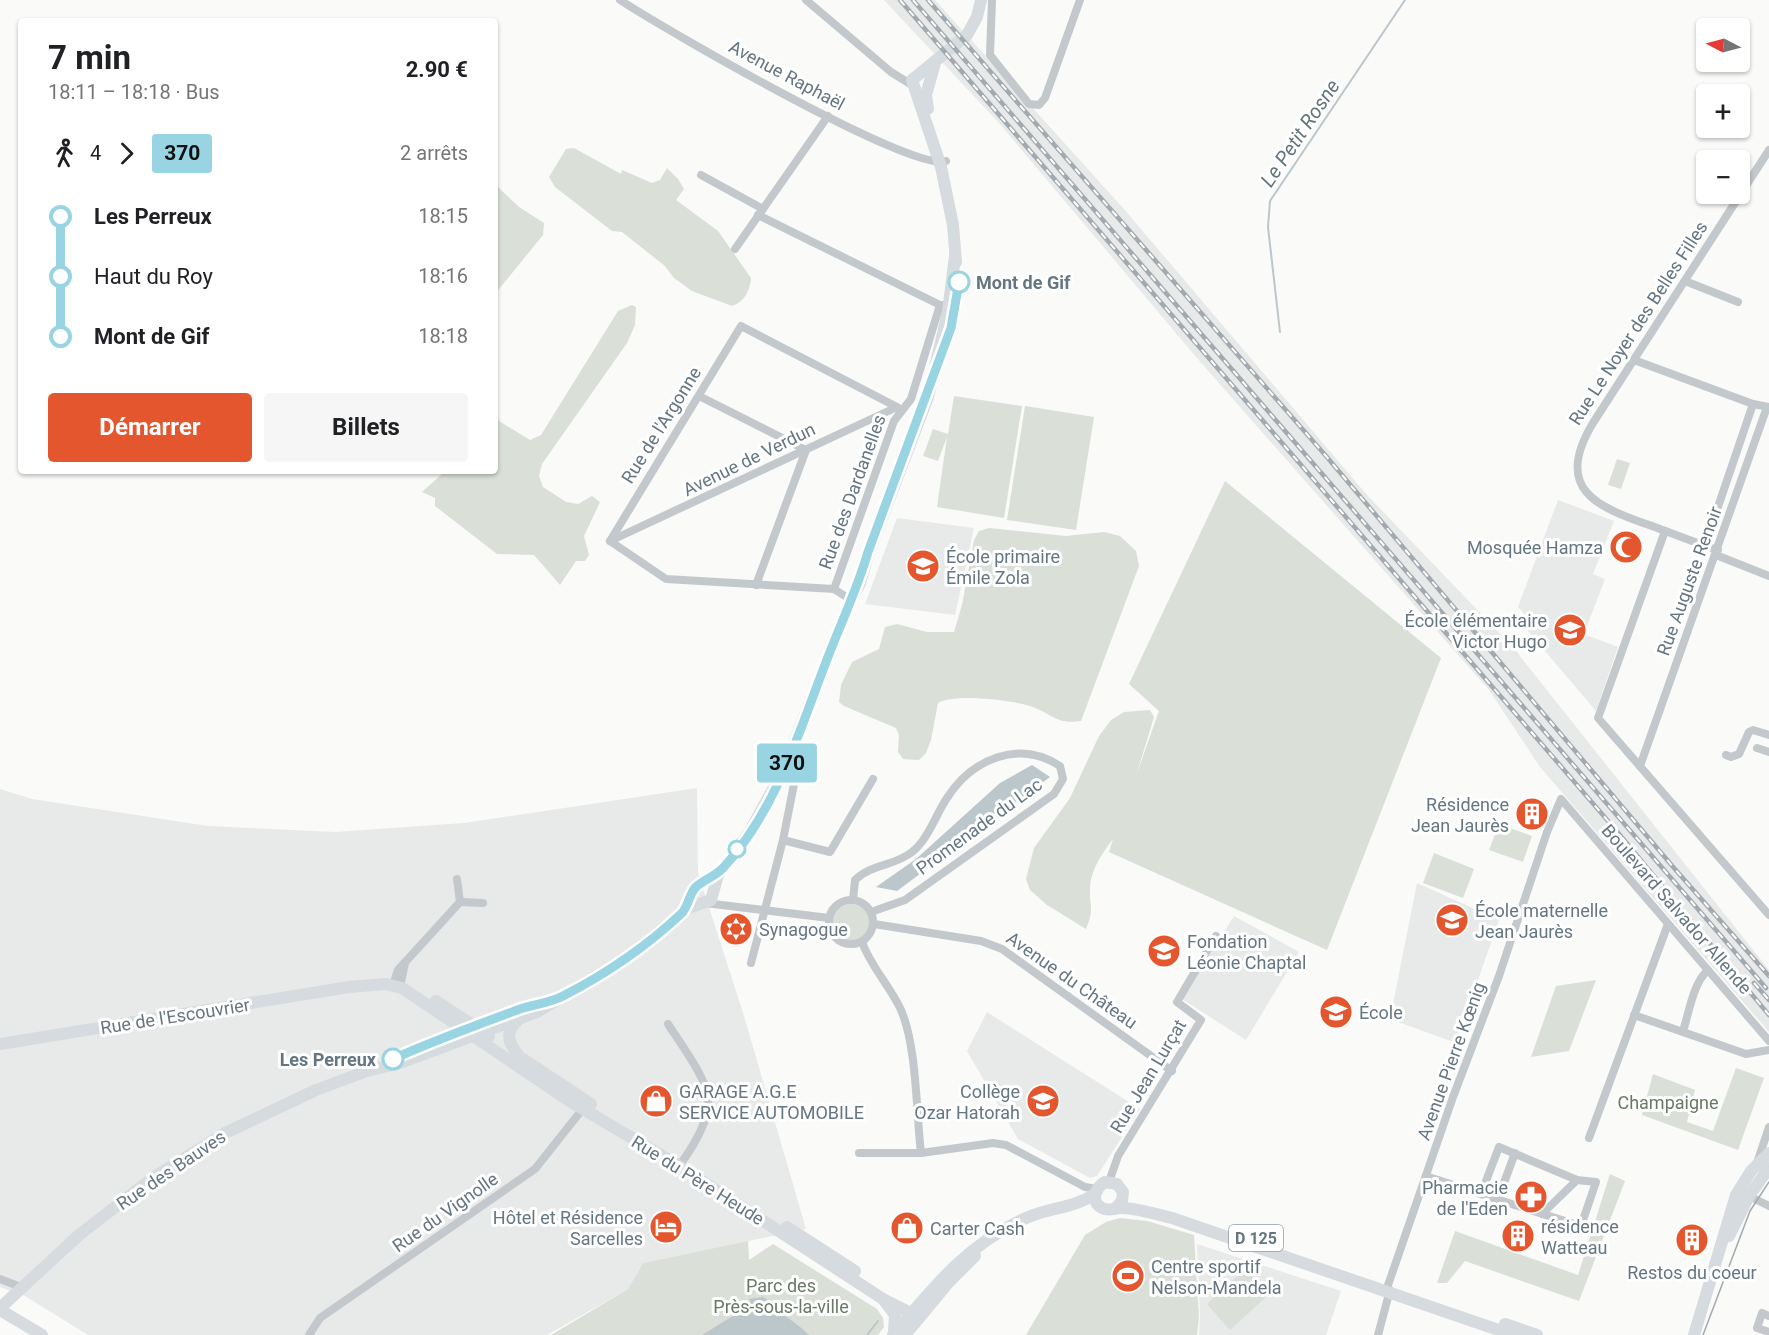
<!DOCTYPE html>
<html lang="fr">
<head>
<meta charset="utf-8">
<style>
	:root { --surface:#fff; --page:#f6f6f6; --text:#202124; --muted:#757577; --accent:#e4572e }
	body { margin:0; font-family:Roboto,sans-serif; background:var(--page); color:var(--text); height:100vh; display:flex; flex-direction:column; font-size:22px; white-space:nowrap }
	* { box-sizing:border-box; margin:0 }
	p { font-size:20px; color:var(--muted) }
	.icon { flex:none; width:33px; height:33px; fill:none; stroke:currentColor; stroke-width:2; stroke-linecap:round; stroke-linejoin:round }
	.map { position:relative; flex:1; overflow:hidden }
	.panel { position:absolute; left:18px; top:18px; width:480px; height:456px; display:flex; flex-direction:column; background:var(--surface); border-radius:6px; box-shadow:0 2px 4px #0004 }
	.panel>* { flex:none }
	.badge { padding:0 12px; border-radius:4px; font-size:21px; line-height:39px }
	.needle { width:39px; rotate:276deg }
	.tools { position:absolute; left:1696px; top:18px; display:grid; gap:12px }
	.tools a { display:grid; place-items:center; width:54px; height:54px; border-radius:6px; background:var(--surface); box-shadow:0 2px 4px #0004; font-size:30px }
	.map>.badge { position:absolute; translate:-50% -50%; box-shadow:0 0 0 3px #fff }
	.legs { display:flex; align-items:center; gap:9px; height:66px; padding:0 30px; font-size:20px }
	.legs p { margin-inline-start:auto }
	.summary { display:flex; align-items:center; justify-content:space-between; height:102px; padding:0 30px }
	h1 { font-size:33px; font-weight:700; line-height:45px }
	.primary-button { display:flex; gap:12px; margin-top:auto; padding:12px 30px }
	.primary-button a { flex:1; height:69px; border-radius:6px; background:var(--accent); color:#fff; font-size:24px; font-weight:700; line-height:69px; text-align:center }
	.primary-button a+a { background:var(--page); color:var(--text) }
	ul { padding:0 30px; list-style:none }
	li { display:flex; align-items:center; gap:21px; height:60px; font-size:22px }
	li i { display:grid; place-items:center; width:9px; height:100%; margin:0 8px; background:currentColor }
	li i::after { content:''; width:15px; height:15px; margin:-8px; border:4px solid; border-radius:50%; background:var(--surface) }
	li p { margin-inline-start:auto }
	li:first-child i { background:linear-gradient(#0000 50%,currentColor 0) }
	li:last-child i { background:linear-gradient(currentColor 50%,#0000 0) }
	.map>svg:first-child { display:block }
	.built { fill:#e8e9e9 }
	.green { fill:#dadfd7 }
	.water { fill:#bbc7cb }
	.lines { fill:none; stroke-linecap:round; stroke-linejoin:round }
	.stream { stroke:#bbc7cb; stroke-width:2 }
	.street { stroke:#c3c8cc; stroke-width:8 }
	.secondary { stroke:#d6dbdf; stroke-width:12 }
	.primary { stroke:#d6dbdf; stroke-width:12 }
	.tram { stroke:#a2aab0; stroke-width:1.5 }
	.rail-casing { stroke:#a2aab0; stroke-width:4.5 }
	.rail { stroke:#fff; stroke-width:2; stroke-dasharray:7; stroke-linecap:butt }
	.line-1-casing { stroke:#fff; stroke-width:14 }
	.line-1 { stroke:#98d4e2; stroke-width:9 }
	.stop-1-dot { fill:#fff; stroke:#98d4e2; stroke-width:3 }
	.labels { text-anchor:middle; dominant-baseline:central; stroke-width:6; stroke-linejoin:round; paint-order:stroke }
	.shield { fill:#fff; stroke:#939fa8; stroke-width:1.5 }
	.shield-label { font-size:16px; font-weight:bold; fill:#657683 }
	.street-label { font-size:18px; fill:#657683; stroke:#fff }
	.stop-label { font-size:18px; font-weight:bold; fill:#657683; stroke:#fff; text-anchor:start }
	.poi-label { font-size:18px; fill:#657683; stroke:#fff; text-anchor:start }
	.park-label { font-size:18px; fill:#687a64; stroke:#fff }
	.water-label { font-size:20px; font-style:italic; fill:#60757c; stroke:#fff }
</style>
</head>
<body>
<div class="map">
<svg width="1769" height="1335" viewBox="0 0 1769 1335">
	<rect width="100%" height="100%" fill="#fafaf8"/>
	<g class="built">
		<polygon points="884,0 935,0 1124,209 1367,495 1512,646 1769,970 1769,1032 1540,767 1489,690 1196,357 999,123"/>
		<polygon points="1558,500 1614,521 1593,574 1605,579 1584,634 1618,647 1596,711 1527,630 1533,624 1518,607"/>
		<polygon points="897,518 974,528 955,615 865,604"/>
		<polygon points="697,788 698,873 744,1016 806,1229 643,1263 628,1289 547,1335 88,1335 25,1296 0,1287 0,789 32,799 208,826 335,832 464,823"/>
		<polygon points="1417,883 1499,920 1456,1043 1390,1019"/>
		<polygon points="1234,916 1299,952 1246,1040 1182,999"/>
		<polygon points="987,1012 1140,1109 1097,1176 1090,1178 1018,1139 967,1051"/>
		<polygon points="1197,1244 1341,1291 1326,1335 1199,1335 1200,1315"/>
	</g>
	<g class="green">
		<path d="M574,148L621,174L622,170L652,183L660,180L667,168L678,179L684,189L676,200L718,231L751,278C750,291 744,302 732,306L692,291L674,278L665,266L622,232L612,231L555,187L549,177L566,149Z"/>
		<polygon points="495,184 519,207 544,223 543,235 495,294"/>
		<polygon points="632,305 636,307 635,325 627,343 542,464 539,476 543,487 566,502 578,504 592,496 600,502 584,536 589,555 585,561 576,561 560,585 534,555 497,554 435,506 435,498 422,492 441,475 441,471 495,471 495,408 499,421 530,440 541,435 618,311"/>
		<polygon points="954,396 1022,406 1004,518 937,507 947,437 938,461 923,456 933,429 948,434"/>
		<polygon points="1025,406 1094,417 1076,530 1007,520"/>
		<polygon points="1617,459 1630,463 1621,489 1608,485"/>
		<path d="M1225,481L1441,658L1327,950L1109,852L1113,839C1103,852 1091,869 1090,887C1089,907 1095,907 1086,929L1047,905L1030,890L1026,879L1034,848L1070,798L1099,736L1111,720L1124,712L1150,710L1154,717L1136,776L1159,711L1129,684Z"/>
		<path d="M989,528L1066,536L1104,532L1120,536L1136,551L1139,566L1081,721C1055,725 1052,713 1030,706C1010,700 955,693 938,703L931,740L926,753L919,760L903,759L898,752L899,735L896,728L844,706L839,702L841,685L852,662L879,649L885,627L897,624L927,632H954L962,605L974,540L979,531Z"/>
		<polygon points="1499,824 1532,836 1523,862 1489,850"/>
		<polygon points="1434,853 1474,869 1463,898 1423,883"/>
		<circle cx="851" cy="923" r="19"/>
		<polygon points="1596,980 1569,1051 1531,1057 1556,986"/>
		<polygon points="1736,1068 1764,1078 1738,1150 1642,1115 1653,1074 1695,1090 1687,1122 1713,1131"/>
		<polygon points="1610,1174 1625,1181 1579,1301 1465,1261 1447,1283 1437,1283 1455,1231 1578,1275"/>
		<polygon points="1120,1218 1147,1221 1194,1235 1199,1317 1197,1335 1026,1335 1085,1235 1106,1222"/>
		<polygon points="748,1241 749,1260 773,1244 877,1309 883,1318 884,1327 878,1335 551,1335 628,1289 643,1263"/>
		<polygon points="1245,1269 1268,1295 1230,1330 1207,1304"/>
	</g>
	<g class="water">
		<polygon points="1032,765 1050,777 897,891 876,887 916,859 1000,783"/>
		<path d="M763,1297C772,1301 774,1308 781,1313C791,1320 800,1326 809,1335H702L746,1308L750,1299Z"/>
	</g>
	<g class="lines">
		<g class="stream">
			<polyline points="1280,332 1268,227 1270,201 1405,0"/>
			<polyline points="867,1335 878,1321"/>
		</g>
		<g class="street">
			<path d="M620,0C661,27 912,173 946,161"/>
			<polyline points="806,0 891,72 912,85"/>
			<polyline points="992,0 990,55 1029,104 1039,105 1045,98 1080,0"/>
			<polyline points="701,175 763,209"/>
			<polyline points="758,215 940,305"/>
			<polyline points="735,249 828,116"/>
			<polyline points="1685,281 1738,302"/>
			<polyline points="1634,360 1753,404 1769,407"/>
			<polyline points="699,396 806,450 756,585"/>
			<polyline points="1665,531 1598,718 1769,915"/>
			<polyline points="610,541 741,326 897,407"/>
			<polyline points="610,541 897,407 898,408"/>
			<polyline points="610,541 666,579 834,589 851,600"/>
			<polyline points="1705,545 1753,404"/>
			<path d="M1718,550C1696,543 1674,534 1652,526C1596,507 1553,489 1593,423L1769,150"/>
			<polyline points="1716,555 1769,576"/>
			<polyline points="834,589 894,421 911,399 940,305 953,305 956,309"/>
			<polyline points="1757,748 1769,752"/>
			<polyline points="1726,755 1731,757 1739,754 1749,732 1753,730 1769,735"/>
			<polyline points="1640,766 1767,407"/>
			<polyline points="783,840 830,852 873,779"/>
			<circle cx="851" cy="922" r="22"/>
			<path d="M853,900L855,880C871,864 895,866 912,852C928,840 936,814 947,798C972,759 1019,739 1060,766L1063,779L1054,794L905,900L871,912"/>
			<polyline points="460,902 483,903"/>
			<polyline points="705,903 829,918"/>
			<polyline points="874,924 981,941 1002,949 1172,1071"/>
			<path d="M862,942C871,967 890,986 901,1010C917,1047 916,1111 921,1153"/>
			<polyline points="751,963 783,840 795,779"/>
			<polyline points="393,985 398,970 460,902 457,879"/>
			<polyline points="400,987 405,963"/>
			<polyline points="1634,1015 1746,1054 1769,1050"/>
			<path d="M668,1024C680,1043 706,1077 708,1098C711,1119 691,1150 679,1166"/>
			<path d="M1683,1031C1689,1013 1693,983 1708,970"/>
			<polyline points="1589,1138 1668,924"/>
			<polyline points="859,1153 921,1153 993,1143 1006,1145 1085,1187 1097,1189"/>
			<polyline points="1757,1163 1769,1127"/>
			<path d="M1426,1176C1478,1193 1529,1210 1581,1226L1596,1182L1577,1180L1499,1147L1481,1194"/>
			<polyline points="1109,1182 1118,1156 1201,1020 1177,1002 1216,936"/>
			<polyline points="1745,1194 1769,1206"/>
			<polyline points="1498,1199 1515,1153"/>
			<polyline points="1542,1214 1577,1180"/>
			<polyline points="0,1279 21,1287"/>
			<polyline points="1386,1291 1453,1097 1499,976 1547,832 1561,799 1769,1041"/>
			<polyline points="1769,1316 1762,1313 1757,1328 1769,1332"/>
			<polyline points="309,1335 320,1318 535,1169 585,1106"/>
			<polyline points="1378,1335 1390,1290"/>
		</g>
		<g class="secondary">
			<polyline points="928,109 926,95 935,63"/>
			<polyline points="956,262 953,225 941,167 912,80 967,35 977,17 981,0"/>
			<polyline points="684,911 696,887 719,872"/>
			<polyline points="436,1001 489,1036"/>
			<path d="M517,1021C504,1034 509,1044 519,1056"/>
			<polyline points="0,1044 349,987 386,984 402,988 568,1100 679,1166 883,1299 911,1313 921,1312"/>
			<polyline points="401,1055 450,1034 542,1003"/>
			<polyline points="523,1059 591,1104"/>
			<polyline points="787,1227 855,1271"/>
			<polyline points="0,1308 79,1235 154,1177 225,1133 316,1090 367,1071 403,1062 537,1012 628,957 688,908 711,900 718,875 750,831 783,771 844,615 860,583 869,552 928,397 948,312 955,256"/>
		</g>
		<g class="primary">
			<path d="M1115,1209L1122,1201L1123,1192L1117,1184L1105,1182C1095,1188 1090,1202 1102,1208C1109,1212 1114,1208 1121,1208C1137,1208 1156,1214 1172,1218L1513,1335"/>
			<polyline points="1729,1236 1749,1196 1769,1168"/>
			<polyline points="883,1299 895,1315 894,1332"/>
			<polyline points="0,1310 42,1335"/>
			<polyline points="1505,1324 1537,1335"/>
			<path d="M893,1335C934,1287 966,1245 1026,1218C1048,1208 1074,1208 1095,1194"/>
			<polyline points="905,1335 949,1282 975,1256"/>
			<polyline points="1694,1335 1736,1195 1751,1171 1769,1153"/>
		</g>
		<polyline class="tram" points="1703,1335 1750,1211 1769,1182"/>
		<g class="rail-casing">
			<g id="rail">
				<polyline points="900,0 1615,829 1769,1015"/>
				<polyline points="913,0 1766,988"/>
				<polyline points="928,0 1326,456 1674,868 1769,976"/>
				<polyline points="1754,983 1769,1000"/>
			</g>
		</g>
		<use href="#rail" class="rail"/>
	</g>
	<g class="lines">
		<g class="line-1-casing">
			<path id="line-1" d="M393,1059C435,1040 477,1025 520,1009C534,1004 550,1003 563,996C606,974 647,946 682,913C689,905 690,891 697,886C706,879 715,876 723,868C776,811 799,732 826,662C840,625 857,590 868,552L951,328L959,282"/>
		</g>
		<use href="#line-1" class="line-1"/>
	</g>
	<defs>
		<g id="mosque-disc" transform="scale(1.725)"><circle r="9.5" fill="#e4572e" stroke="#fff"/><path d="M3.5-4.9A6 6 0 1 0 3.5 4.9A5 5 0 1 1 3.5-4.9Z" fill="#fff"/></g>
		<g id="school-disc" transform="scale(1.725)"><circle r="9.5" fill="#e4572e" stroke="#fff"/><path d="M0-5L7-2L0 1L-7-2ZM-4 1L0 2.5L4 1V4Q0 6-4 4Z" fill="#fff"/></g>
		<g id="building-disc" transform="scale(1.725)"><circle r="9.5" fill="#e4572e" stroke="#fff"/><path d="M-4-6H4V6H1V3H-1V6H-4ZM-2.5-4.3h1.7v1.8h-1.7ZM.8-4.3h1.7v1.8H.8ZM-2.5-1h1.7V.8h-1.7ZM.8-1h1.7V.8H.8Z" fill="#fff"/></g>
		<g id="synagogue-disc" transform="scale(1.725)"><circle r="9.5" fill="#e4572e" stroke="#fff"/><path d="M0-6.5L5.6 3.2H-5.6ZM0 6.5L5.6-3.2H-5.6Z" fill="#fff"/></g>
		<g id="university-disc" transform="scale(1.725)"><circle r="9.5" fill="#e4572e" stroke="#fff"/><path d="M0-5L7-2L0 1L-7-2ZM-4 1L0 2.5L4 1V4Q0 6-4 4Z" fill="#fff"/></g>
		<g id="shop-disc" transform="scale(1.725)"><circle r="9.5" fill="#e4572e" stroke="#fff"/><path d="M-5-2.5h2.3a2.7 3.5 0 0 1 5.4 0H5L5.5 6h-11ZM-1.5-2.5h3a1.5 2.3 0 0 0-3 0Z" fill="#fff"/></g>
		<g id="pharmacy-disc" transform="scale(1.725)"><circle r="9.5" fill="#e4572e" stroke="#fff"/><path d="M-2-6h4v4h4v4h-4v4h-4v-4h-4v-4h4Z" fill="#fff"/></g>
		<g id="hotel-disc" transform="scale(1.725)"><circle r="9.5" fill="#e4572e" stroke="#fff"/><path d="M-6-4.5h1.5V1H6V5H4.5V3h-9V5H-6ZM-4 0a1.8 1.8 0 1 1 3.6 0ZM.5 0V-2.5h3Q6-2.5 6 0Z" fill="#fff"/></g>
		<g id="stadium-disc" transform="scale(1.725)"><circle r="9.5" fill="#e4572e" stroke="#fff"/><path d="M0-5a6.5 5 0 1 0 0 10a6.5 5 0 1 0 0-10ZM-3.5-1.8h7v3.6h-7Z" fill="#fff"/></g>
	</defs>
	<g fill-rule="evenodd">
		<use href="#mosque-disc" x="1626" y="547"/>
		<use href="#school-disc" x="923" y="566"/>
		<use href="#school-disc" x="1570" y="630"/>
		<use href="#building-disc" x="1532" y="814"/>
		<use href="#school-disc" x="1452" y="920"/>
		<use href="#synagogue-disc" x="736" y="929"/>
		<use href="#university-disc" x="1164" y="951"/>
		<use href="#school-disc" x="1336" y="1012"/>
		<use href="#shop-disc" x="656" y="1101"/>
		<use href="#school-disc" x="1043" y="1101"/>
		<use href="#pharmacy-disc" x="1531" y="1197"/>
		<use href="#hotel-disc" x="666" y="1227"/>
		<use href="#shop-disc" x="907" y="1228"/>
		<use href="#building-disc" x="1518" y="1236"/>
		<use href="#building-disc" x="1692" y="1240"/>
		<use href="#stadium-disc" x="1128" y="1276"/>
	</g>
	<g class="stop-1-dot">
		<circle cx="959" cy="282" r="10"/>
		<circle cx="737" cy="849" r="8"/>
		<circle cx="393" cy="1059" r="10"/>
	</g>
	<g class="labels">
		<rect class="shield" x="1229" y="1225" width="54" height="26" rx="4.5"/>
		<g class="shield-label">
			<text x="1256" y="1238">D 125</text>
		</g>
		<g class="street-label">
			<text transform="translate(787 75) rotate(28)">Avenue Raphaël</text>
			<text transform="translate(1638 323) rotate(-57)">Rue Le Noyer des Belles Filles</text>
			<text transform="translate(661 425) rotate(-58)">Rue de l'Argonne</text>
			<text transform="translate(749 459) rotate(-26)">Avenue de Verdun</text>
			<text transform="translate(852 492) rotate(-70)">Rue des Dardanelles</text>
			<text transform="translate(1689 581) rotate(-70)">Rue Auguste Renoir</text>
			<text transform="translate(979 826) rotate(-36)">Promenade du Lac</text>
			<text transform="translate(1677 909) rotate(49)">Boulevard Salvador Allende</text>
			<text transform="translate(1072 980) rotate(35)">Avenue du Château</text>
			<text transform="translate(175 1016) rotate(-9)">Rue de l'Escouvrier</text>
			<text transform="translate(1451 1061) rotate(-70)">Avenue Pierre Kœnig</text>
			<text transform="translate(1148 1076) rotate(-59)">Rue Jean Lurçat</text>
			<text transform="translate(171 1170) rotate(-34)">Rue des Bauves</text>
			<text transform="translate(698 1180) rotate(32)">Rue du Père Heude</text>
			<text transform="translate(445 1212) rotate(-35)">Rue du Vignolle</text>
		</g>
		<g class="stop-label">
			<text x="976" y="282">Mont de Gif</text>
			<text x="376" y="1059" text-anchor="end">Les Perreux</text>
		</g>
		<g class="poi-label">
			<text x="1603" y="547" text-anchor="end">Mosquée Hamza</text>
			<text x="946" y="556">École primaire<tspan x="946" dy="21">Émile Zola</tspan></text>
			<text x="1547" y="620" text-anchor="end">École élémentaire<tspan x="1547" dy="21">Victor Hugo</tspan></text>
			<text x="1509" y="804" text-anchor="end">Résidence<tspan x="1509" dy="21">Jean Jaurès</tspan></text>
			<text x="1475" y="910">École maternelle<tspan x="1475" dy="21">Jean Jaurès</tspan></text>
			<text x="759" y="929">Synagogue</text>
			<text x="1187" y="941">Fondation<tspan x="1187" dy="21">Léonie Chaptal</tspan></text>
			<text x="1359" y="1012">École</text>
			<text x="679" y="1091">GARAGE A.G.E<tspan x="679" dy="21">SERVICE AUTOMOBILE</tspan></text>
			<text x="1020" y="1091" text-anchor="end">Collège<tspan x="1020" dy="21">Ozar Hatorah</tspan></text>
			<text x="1508" y="1187" text-anchor="end">Pharmacie<tspan x="1508" dy="21">de l'Eden</tspan></text>
			<text x="643" y="1217" text-anchor="end">Hôtel et Résidence<tspan x="643" dy="21">Sarcelles</tspan></text>
			<text x="1541" y="1226">résidence<tspan x="1541" dy="21">Watteau</tspan></text>
			<text x="930" y="1228">Carter Cash</text>
			<text x="1151" y="1266">Centre sportif<tspan x="1151" dy="21">Nelson-Mandela</tspan></text>
			<text x="1692" y="1272" text-anchor="middle">Restos du coeur</text>
		</g>
		<g class="park-label">
			<text x="1668" y="1102">Champaigne</text>
			<text x="781" y="1285">Parc des<tspan x="781" dy="21">Près-sous-la-ville</tspan></text>
		</g>
		<g class="water-label">
			<text transform="translate(1300 133) rotate(-56)">Le Petit Rosne</text>
		</g>
	</g>
</svg>
<div class="tools">
<a><svg class="needle" viewBox="-14 -14 28 28"><path d="M0-13l5 13h-10z" fill="#e53935"/><path d="M0 13l5-13h-10z" fill="#757577"/></svg></a>
<a>+</a>
<a>−</a>
</div>
<b class="badge" style="left:787px;top:763px;background:#98d4e2;color:#111">370</b>
<section class="panel">
<div class="summary"><div><h1>7 min</h1><p>18:11 – 18:18 · Bus</p></div><b>2.90 €</b></div>
<div class="legs"><svg class="icon" aria-label="walk" viewBox="0 0 24 24"><circle cx="13" cy="4" r="2"/><path d="M13 8l-2 6 4 7M11 14l-3 7M7 12l3-4h3l4 4"/></svg>4<svg class="icon" aria-label="forward" viewBox="0 0 24 24"><path d="M9 5l7 7-7 7"/></svg><b class="badge" style="background:#98d4e2;color:#111">370</b><p>2 arrêts</p></div>
<ul>
<li><i style="color:#98d4e2"></i><b>Les Perreux</b><p>18:15</p></li>
<li><i style="color:#98d4e2"></i><span>Haut du Roy</span><p>18:16</p></li>
<li><i style="color:#98d4e2"></i><b>Mont de Gif</b><p>18:18</p></li>
</ul>
<div class="primary-button"><a>Démarrer</a><a>Billets</a></div>
</section>
</div>
</body>
</html>
